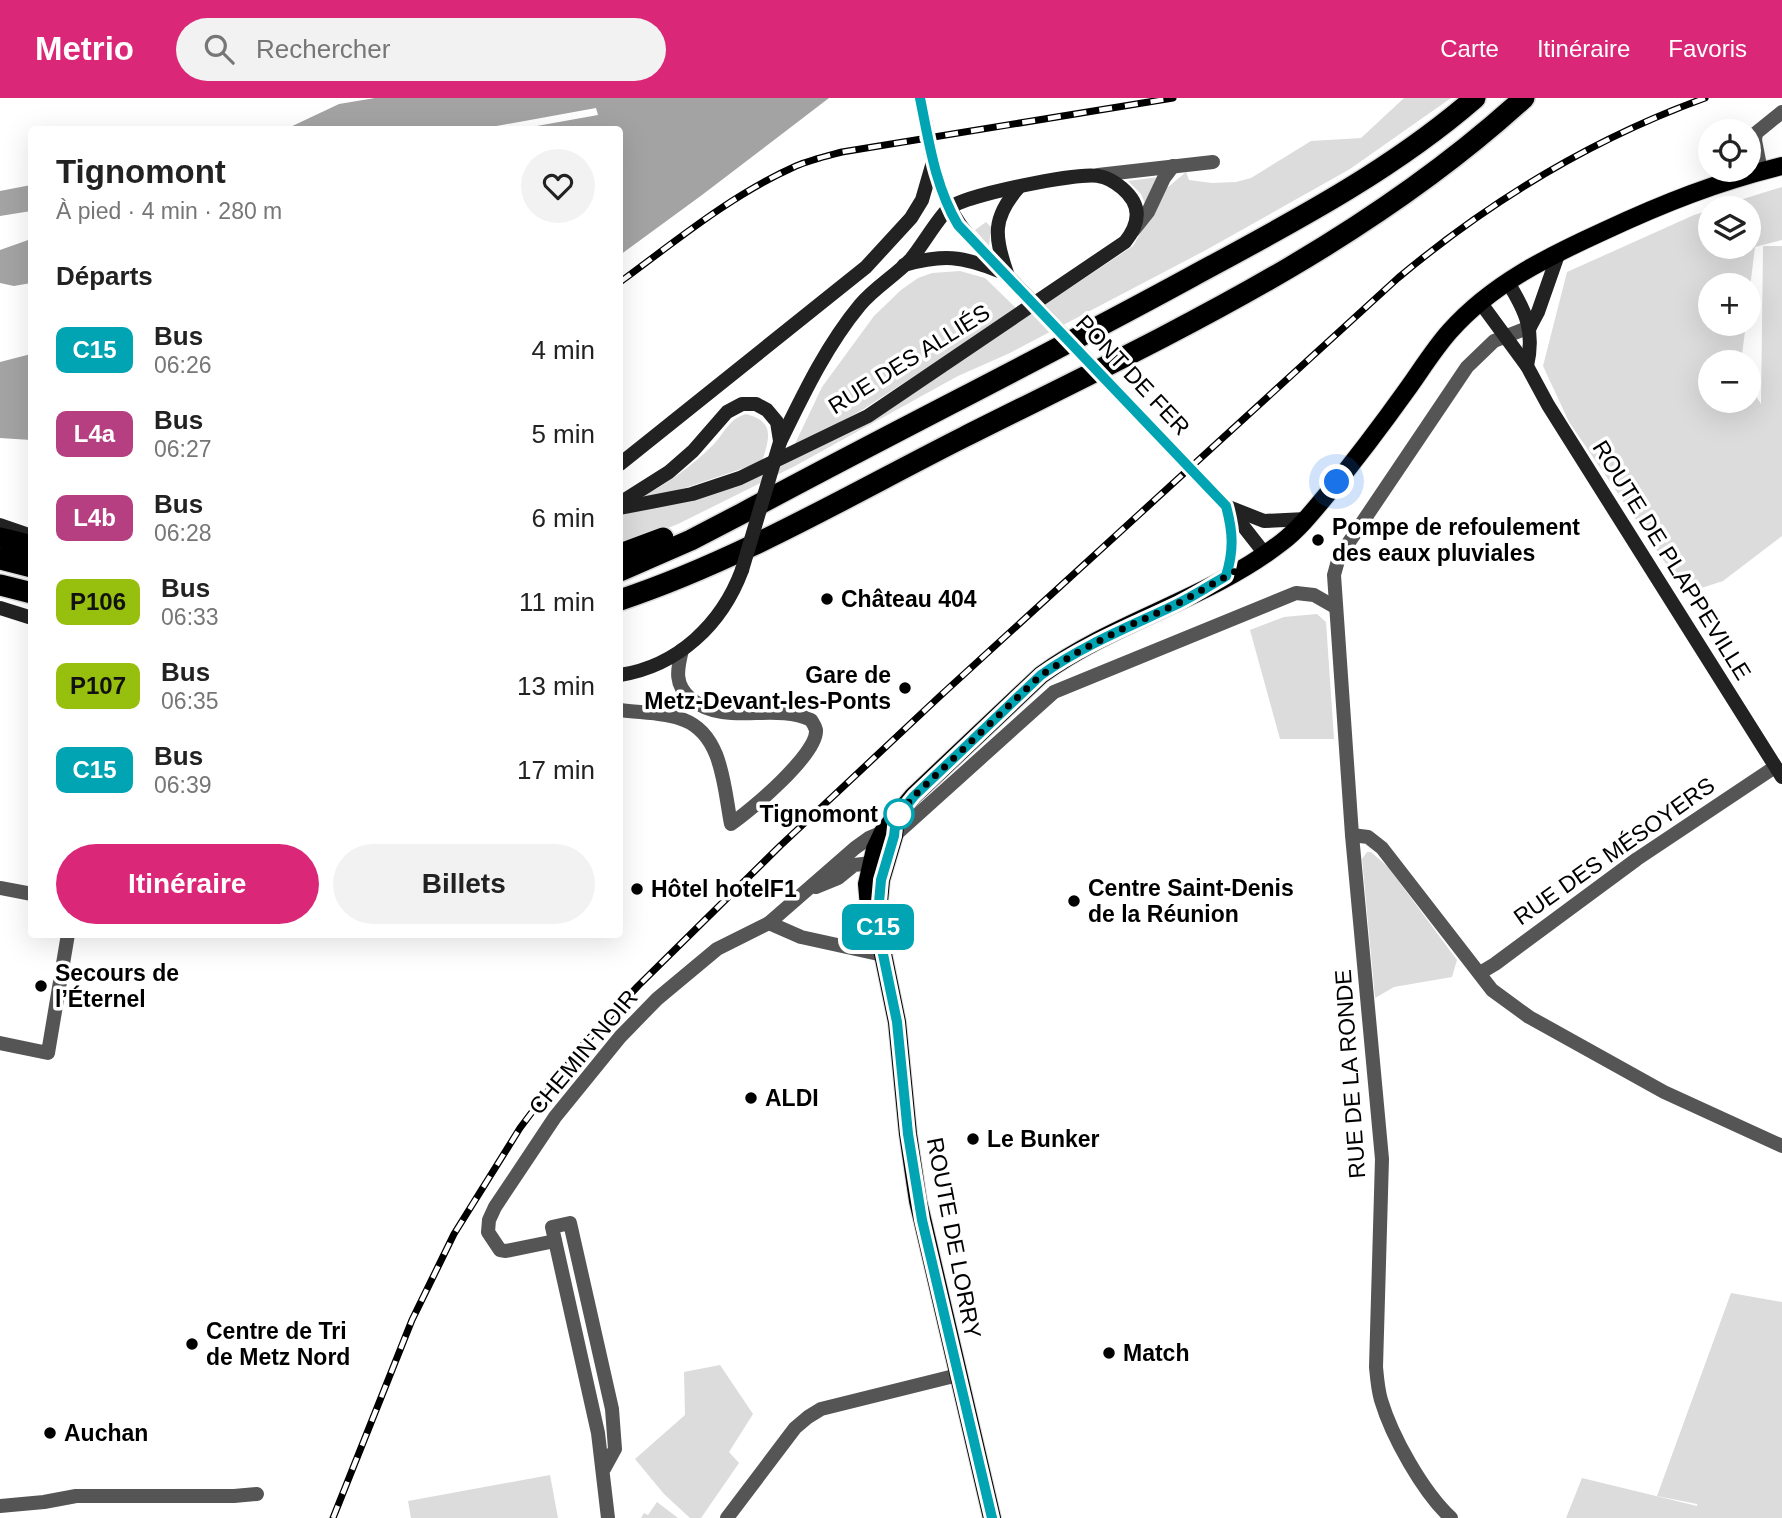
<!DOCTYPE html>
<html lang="fr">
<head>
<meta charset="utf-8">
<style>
	:root { --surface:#fff; --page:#f2f2f2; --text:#222; --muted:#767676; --accent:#db2777 }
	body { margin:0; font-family:Arial,sans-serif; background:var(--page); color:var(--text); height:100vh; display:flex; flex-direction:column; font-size:26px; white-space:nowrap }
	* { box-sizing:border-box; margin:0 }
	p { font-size:23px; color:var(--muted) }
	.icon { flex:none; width:38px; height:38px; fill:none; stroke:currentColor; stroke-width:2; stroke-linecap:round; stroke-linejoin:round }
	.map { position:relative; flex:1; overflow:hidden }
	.details { position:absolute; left:28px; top:28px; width:595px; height:812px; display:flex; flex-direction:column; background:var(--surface); border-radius:7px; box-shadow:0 7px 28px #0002 }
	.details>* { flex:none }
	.badge { padding:0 14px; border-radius:10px; font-size:24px; line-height:46px }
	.tools { position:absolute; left:1698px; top:21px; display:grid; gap:14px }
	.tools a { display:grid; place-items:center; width:63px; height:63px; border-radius:50%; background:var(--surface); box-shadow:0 7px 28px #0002; font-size:35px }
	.you { position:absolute; width:35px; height:35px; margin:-18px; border:5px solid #fff; border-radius:50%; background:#1a73e8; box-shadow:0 0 0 10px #1a73e833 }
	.map>.badge { position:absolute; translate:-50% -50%; box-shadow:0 0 0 4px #fff }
	h2 { padding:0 28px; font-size:26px; line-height:63px }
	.round { display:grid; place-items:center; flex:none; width:74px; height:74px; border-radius:37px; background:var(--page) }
	.headline { display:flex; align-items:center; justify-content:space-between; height:119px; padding:0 28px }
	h1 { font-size:33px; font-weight:800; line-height:52px }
	.primary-button { display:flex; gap:14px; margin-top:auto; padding:14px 28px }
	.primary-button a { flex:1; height:80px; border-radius:42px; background:var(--accent); color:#fff; font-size:28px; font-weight:800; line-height:80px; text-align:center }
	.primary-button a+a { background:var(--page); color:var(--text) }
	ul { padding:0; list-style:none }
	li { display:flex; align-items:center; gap:21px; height:84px; padding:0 28px }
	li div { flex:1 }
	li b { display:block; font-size:26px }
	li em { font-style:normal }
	li .badge { min-width:77px; font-weight:700; text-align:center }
	header { display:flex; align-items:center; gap:42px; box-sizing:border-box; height:98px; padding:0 35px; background:var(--accent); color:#fff }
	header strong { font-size:33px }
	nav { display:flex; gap:38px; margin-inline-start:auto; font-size:24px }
	.search { width:490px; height:63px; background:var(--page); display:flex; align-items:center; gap:18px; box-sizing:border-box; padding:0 24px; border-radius:38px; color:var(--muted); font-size:26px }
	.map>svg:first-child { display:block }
	.green { fill:#dcdcdc }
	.water { fill:#a3a3a3 }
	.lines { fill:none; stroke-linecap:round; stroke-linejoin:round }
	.primary-casing { stroke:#dbdbdb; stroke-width:20 }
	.highway-casing { stroke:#dbdbdb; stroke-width:24 }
	.street { stroke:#555; stroke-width:14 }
	.secondary { stroke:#222; stroke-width:14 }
	.primary { stroke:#000; stroke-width:18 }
	.highway { stroke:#000; stroke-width:21 }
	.rail-casing { stroke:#000; stroke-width:7 }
	.rail { stroke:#fff; stroke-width:4.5; stroke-dasharray:13; stroke-linecap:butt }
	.secondary-bridge { stroke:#222; stroke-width:14 }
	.line-casing { stroke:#fff; stroke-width:16 }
	.line { stroke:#00a4b2; stroke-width:10 }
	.walk { stroke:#000; stroke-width:7; stroke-dasharray:0 12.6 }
	.poi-dot { fill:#000; stroke:#fff; stroke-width:2.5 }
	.stop-dot { fill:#fff; stroke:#00a4b2; stroke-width:3.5 }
	.labels { text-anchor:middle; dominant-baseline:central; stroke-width:7; stroke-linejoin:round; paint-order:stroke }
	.street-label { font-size:23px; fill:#000; stroke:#fff }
	.poi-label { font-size:23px; font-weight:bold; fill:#000; stroke:#fff; text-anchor:start }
	.stop-label { font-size:23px; font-weight:bold; fill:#000; stroke:#fff; text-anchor:end }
</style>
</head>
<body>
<header>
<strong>Metrio</strong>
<div class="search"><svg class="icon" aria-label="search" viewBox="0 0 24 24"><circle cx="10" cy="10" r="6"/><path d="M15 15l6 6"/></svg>Rechercher</div>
<nav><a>Carte</a><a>Itinéraire</a><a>Favoris</a></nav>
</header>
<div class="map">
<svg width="1782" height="1420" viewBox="0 0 1782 1420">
	<rect width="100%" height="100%" fill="#fff"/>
	<g class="green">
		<polygon points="1404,0 1451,0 1350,71 1206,152 1010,255 958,278 795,368 678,426 620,449 620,417 713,394 755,379 856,332 1133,148 1167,90 1186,74 1189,82 1212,85 1236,84 1251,80 1311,43 1361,40"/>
		<polygon points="1159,79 1146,108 1141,96 1128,83"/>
		<polygon points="1782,89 1782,142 1755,149 1748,206 1748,187 1710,187 1710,226 1746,226 1741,264 1710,264 1710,303 1748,303 1748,285 1761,306 1763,148 1782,148 1782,438 1723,483 1686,495 1569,324 1543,268 1567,174 1694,117 1710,112 1710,149 1748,149 1748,110 1714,110"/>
		<polygon points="986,124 991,129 989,148 975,132"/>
		<polygon points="960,173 985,180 1017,211 862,312 793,350 822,289 874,218 901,192 918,180 932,175"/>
		<path d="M746,316C776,324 769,340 762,364L670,395L637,401C666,387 691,369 714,346C725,334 729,321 746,316Z"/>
		<polygon points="1317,516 1326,524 1334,641 1280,641 1250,532 1284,519"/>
		<polygon points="1367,754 1371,754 1388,769 1457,862 1452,879 1394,889 1375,900 1362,761"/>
		<polygon points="1731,1195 1782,1204 1782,1420 1566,1420 1582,1380 1697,1408 1697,1406 1657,1398"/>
		<polygon points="720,1267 753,1316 729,1354 739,1365 701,1420 690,1420 664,1396 635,1361 685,1317 684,1274"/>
		<polygon points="550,1377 558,1420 411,1420 408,1403"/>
		<polygon points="657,1404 678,1420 641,1420 644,1415 648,1417"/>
	</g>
	<g class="water">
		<polygon points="375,0 829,0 702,97 620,157 620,32 520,31 598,17 596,10 480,31 286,31 339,6"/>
		<polygon points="31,87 31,113 0,118 0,93"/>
		<polygon points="31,141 31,185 14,188 0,185 0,152"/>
		<polygon points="31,256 31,342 0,340 0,264"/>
	</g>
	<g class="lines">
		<g class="primary-casing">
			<g id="primary">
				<polyline points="878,815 881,782 894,738 896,720"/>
				<path d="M992,1420L918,1103L908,1036L897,924L877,827L869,809L867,786L875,751L883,734L913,698L1041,577C1115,523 1209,501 1282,444C1300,430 1314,412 1329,394C1356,361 1381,328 1406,293C1420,274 1433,252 1450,233C1492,186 1547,159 1604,133C1664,105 1717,84 1782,68"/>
			</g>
		</g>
		<g class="highway-casing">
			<g id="highway">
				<polyline points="0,440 32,448"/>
				<polyline points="620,456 663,440"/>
				<polyline points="0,461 32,469"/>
				<path d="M620,473L691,442L741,416C891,335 1043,260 1193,178C1291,125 1391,73 1475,0"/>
				<polyline points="0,487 32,495"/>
				<path d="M620,502C740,462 851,396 964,339C1161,240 1360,150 1524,0"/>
			</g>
		</g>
		<g class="street">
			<polyline points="1761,73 1755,42 1756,35 1782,14"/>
			<polyline points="1098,77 1213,64"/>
			<polyline points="1133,133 1148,114 1164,80 1173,68"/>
			<path d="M620,612C640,615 665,614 684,622C723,637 724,691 731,726C750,713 818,656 816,632C815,628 813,625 811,622C773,604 726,629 691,601C674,587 677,572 682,552"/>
			<polyline points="1352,737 1368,739 1382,750 1492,892 1529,919 1664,994 1782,1048"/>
			<polyline points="894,738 1054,594 1296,495 1314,497 1335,509"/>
			<polyline points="816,789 838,780 854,767 880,764"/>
			<polyline points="0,790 32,796"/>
			<polyline points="769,825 801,839 883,857"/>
			<polyline points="1480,875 1495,866 1637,761 1775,669"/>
			<polyline points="0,945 48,955 68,836"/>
			<polyline points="555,1143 506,1153 500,1152 488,1134 489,1122 495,1109 555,1019 620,939 657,901 717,851 769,825 855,750 869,740 883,734"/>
			<polyline points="604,1371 615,1351 612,1311 570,1125 552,1129 598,1335 608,1420"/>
			<polyline points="0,1408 44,1404 76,1398 234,1398 257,1396"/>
			<polyline points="727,1420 795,1330 808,1319 821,1311 958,1277"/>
			<path d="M1451,1420C1423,1394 1392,1339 1381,1302C1378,1292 1377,1280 1376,1269L1382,1061L1352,737L1334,477L1339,459L1467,269L1494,243L1530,229"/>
		</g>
		<g class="secondary">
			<polyline points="920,0 926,27"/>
			<path d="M933,67C948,120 968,139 1007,177"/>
			<path d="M904,167C943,156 962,158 999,173"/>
			<path d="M1007,175C994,138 992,120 1019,89"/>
			<path d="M1507,183C1526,213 1535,233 1527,268"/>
			<polyline points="1480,204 1527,268 1548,307 1782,679"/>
			<polyline points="1530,229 1538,214 1559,154"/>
			<polyline points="620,366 866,169 911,120 922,102 933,64"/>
			<polyline points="620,405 669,374 693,353 727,314 742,306 756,306 767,312 777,324 780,343"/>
			<polyline points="1226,408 1264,423 1306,421"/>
			<path d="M1226,408C1233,434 1234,452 1226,478"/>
			<path d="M620,410L692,396L740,380L868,318L1125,144C1140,125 1142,107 1122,90C1116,85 1107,79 1098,78C1078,74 965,97 949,110C938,120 922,148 911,161C895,178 875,189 860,207C826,248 803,297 780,344"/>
			<polyline points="1232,414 1265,456"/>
			<polyline points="0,427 32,438"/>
			<polyline points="0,510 32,520"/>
			<path d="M620,577C678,568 722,526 742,472"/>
		</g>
		<use href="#primary" class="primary"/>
		<use href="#highway" class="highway"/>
		<g class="rail-casing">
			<g id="rail">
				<path d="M620,184C676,143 731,97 796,68C810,62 827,58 842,54L1173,0"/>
				<path d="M333,1420L412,1222L454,1136L520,1030L581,949L638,888L780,748L939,599L1398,180C1490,103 1592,41 1705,0"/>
			</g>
		</g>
		<use href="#rail" class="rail"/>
		<g class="secondary-bridge">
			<polyline points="926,27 931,57"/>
			<polyline points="1007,177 1226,408"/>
			<polyline points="742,472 780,344"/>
		</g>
	</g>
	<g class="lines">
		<g class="line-casing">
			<path id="line" d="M920,0C929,44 935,88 958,127L1226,408C1233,434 1234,452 1226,478C1209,488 1192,499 1175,507C1129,529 1083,547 1041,577L914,698L896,720L894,738L881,782L877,827L897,924L908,1036L922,1122L992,1420"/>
		</g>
		<use href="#line" class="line"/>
		<polyline class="walk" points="899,716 896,720 914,698 1041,577 1076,555 1124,530 1177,506 1252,464 1286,441 1337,384"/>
	</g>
	<g class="poi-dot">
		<circle cx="1318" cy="442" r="7"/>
		<circle cx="827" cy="501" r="7"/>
		<circle cx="905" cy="590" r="7"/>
		<circle cx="637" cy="791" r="7"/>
		<circle cx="1074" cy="803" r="7"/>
		<circle cx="41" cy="888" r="7"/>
		<circle cx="751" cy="1000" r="7"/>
		<circle cx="973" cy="1041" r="7"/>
		<circle cx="192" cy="1246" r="7"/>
		<circle cx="1109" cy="1255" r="7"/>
		<circle cx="50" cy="1335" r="7"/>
	</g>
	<circle class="stop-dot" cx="899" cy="716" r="14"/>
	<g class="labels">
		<g class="street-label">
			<text transform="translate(909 261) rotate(-32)">RUE DES ALLIÉS</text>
			<text transform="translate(1133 277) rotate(47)">PONT DE FER</text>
			<text transform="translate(1672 462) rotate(58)">ROUTE DE PLAPPEVILLE</text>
			<text transform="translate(1614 753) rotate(-35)">RUE DES MÉSOYERS</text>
			<text transform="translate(583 954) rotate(-50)">CHEMIN NOIR</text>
			<text transform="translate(1350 976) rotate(-94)">RUE DE LA RONDE</text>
			<text transform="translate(954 1140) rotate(79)">ROUTE DE LORRY</text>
		</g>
		<g class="poi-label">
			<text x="1332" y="429">Pompe de refoulement<tspan x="1332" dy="26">des eaux pluviales</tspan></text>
			<text x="841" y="501">Château 404</text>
			<text x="891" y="577" text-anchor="end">Gare de<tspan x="891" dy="26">Metz-Devant-les-Ponts</tspan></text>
			<text x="1088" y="790">Centre Saint-Denis<tspan x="1088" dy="26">de la Réunion</tspan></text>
			<text x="651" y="791">Hôtel hotelF1</text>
			<text x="55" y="875">Secours de<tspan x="55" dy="26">l’Éternel</tspan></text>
			<text x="765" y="1000">ALDI</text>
			<text x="987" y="1041">Le Bunker</text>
			<text x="206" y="1233">Centre de Tri<tspan x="206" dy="26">de Metz Nord</tspan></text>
			<text x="1123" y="1255">Match</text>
			<text x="64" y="1335">Auchan</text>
		</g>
		<g class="stop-label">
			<text x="878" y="716">Tignomont</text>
		</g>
	</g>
</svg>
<div class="tools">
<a><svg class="icon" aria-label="locate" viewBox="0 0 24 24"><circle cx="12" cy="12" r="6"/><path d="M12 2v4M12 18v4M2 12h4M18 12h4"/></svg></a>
<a><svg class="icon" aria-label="layers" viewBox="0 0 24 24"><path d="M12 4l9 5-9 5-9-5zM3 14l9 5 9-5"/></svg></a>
<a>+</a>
<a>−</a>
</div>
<div class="you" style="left:1337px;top:384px"></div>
<b class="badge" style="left:878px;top:829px;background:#00a4b2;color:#fff">C15</b>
<section class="details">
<div class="headline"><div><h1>Tignomont</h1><p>À pied · 4 min · 280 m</p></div><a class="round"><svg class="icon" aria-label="heart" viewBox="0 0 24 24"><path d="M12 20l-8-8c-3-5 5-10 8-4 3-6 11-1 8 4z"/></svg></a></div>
<h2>Départs</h2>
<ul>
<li><span class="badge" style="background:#00a4b2;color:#fff">C15</span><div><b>Bus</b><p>06:26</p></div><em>4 min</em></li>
<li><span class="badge" style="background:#b63f82;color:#fff">L4a</span><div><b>Bus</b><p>06:27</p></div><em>5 min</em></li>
<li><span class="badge" style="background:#b63f82;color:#fff">L4b</span><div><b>Bus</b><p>06:28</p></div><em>6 min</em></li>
<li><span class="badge" style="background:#97bf0d;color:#111">P106</span><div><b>Bus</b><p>06:33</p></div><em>11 min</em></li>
<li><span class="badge" style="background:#97bf0d;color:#111">P107</span><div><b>Bus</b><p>06:35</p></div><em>13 min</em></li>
<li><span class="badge" style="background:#00a4b2;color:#fff">C15</span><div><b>Bus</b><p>06:39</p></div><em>17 min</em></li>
</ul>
<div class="primary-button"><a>Itinéraire</a><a>Billets</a></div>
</section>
</div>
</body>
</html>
